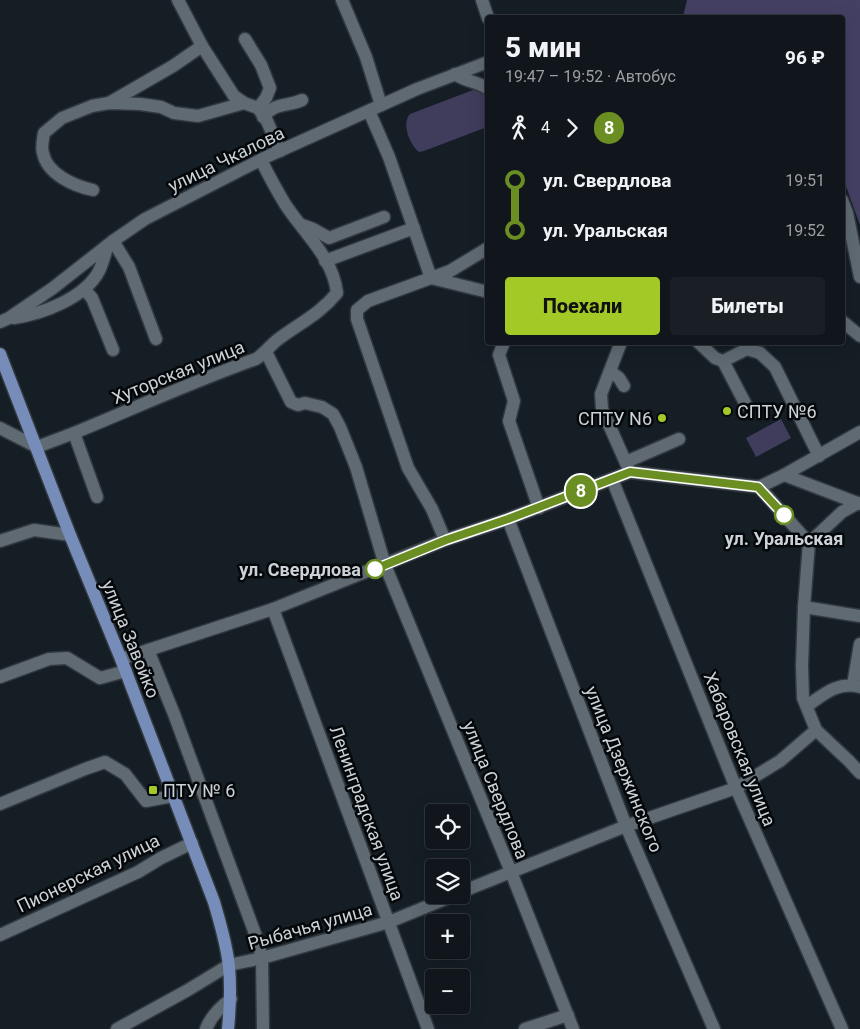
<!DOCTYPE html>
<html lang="ru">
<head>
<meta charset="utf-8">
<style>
	:root { --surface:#10161c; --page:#191f25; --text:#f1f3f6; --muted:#9c9fa3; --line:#30353b; --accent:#a3c926 }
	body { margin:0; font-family:Roboto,sans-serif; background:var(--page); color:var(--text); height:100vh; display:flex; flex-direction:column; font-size:19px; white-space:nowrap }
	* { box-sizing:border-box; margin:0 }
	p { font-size:16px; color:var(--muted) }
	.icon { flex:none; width:28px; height:28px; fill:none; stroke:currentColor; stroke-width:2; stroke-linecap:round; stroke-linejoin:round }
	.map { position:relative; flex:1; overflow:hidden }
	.details { position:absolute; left:485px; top:15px; width:360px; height:330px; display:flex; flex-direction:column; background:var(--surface); border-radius:5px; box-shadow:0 5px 20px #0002,0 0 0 1px var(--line) }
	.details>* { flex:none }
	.badge { padding:0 10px; border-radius:16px; font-size:18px; line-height:32px }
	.controls { position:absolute; left:425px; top:804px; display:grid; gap:10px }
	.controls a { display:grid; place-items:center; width:45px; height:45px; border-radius:5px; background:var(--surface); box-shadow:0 5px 20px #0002,0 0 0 1px var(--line); font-size:25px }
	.map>.badge { position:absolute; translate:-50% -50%; box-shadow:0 0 0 2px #fff }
	.legs { display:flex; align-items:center; gap:8px; height:55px; padding:0 20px; font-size:16px }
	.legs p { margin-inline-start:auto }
	.overview { display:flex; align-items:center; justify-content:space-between; height:85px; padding:0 20px }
	h1 { font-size:28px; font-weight:800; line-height:38px }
	.primary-button { display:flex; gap:10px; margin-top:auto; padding:10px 20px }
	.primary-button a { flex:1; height:58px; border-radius:5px; background:var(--accent); color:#111; font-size:20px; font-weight:800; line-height:58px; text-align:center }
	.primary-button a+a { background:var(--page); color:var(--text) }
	ul { padding:0 20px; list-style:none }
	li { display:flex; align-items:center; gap:18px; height:50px; font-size:19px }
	li i { display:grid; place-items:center; width:8px; height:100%; margin:0 6px; background:currentColor }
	li i::after { content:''; width:12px; height:12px; margin:-6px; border:4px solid; border-radius:50%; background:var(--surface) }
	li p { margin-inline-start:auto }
	li:first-child i { background:linear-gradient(#0000 50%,currentColor 0) }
	li:last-child i { background:linear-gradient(currentColor 50%,#0000 0) }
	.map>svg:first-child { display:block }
	.green { fill:#3f3c5c }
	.forest { fill:#444063 }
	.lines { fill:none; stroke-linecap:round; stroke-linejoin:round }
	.minor-casing { stroke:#32383e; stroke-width:15 }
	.major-casing { stroke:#32383e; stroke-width:15 }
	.minor { stroke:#5f6a73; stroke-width:12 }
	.major { stroke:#768db9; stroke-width:12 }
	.line-1-casing { stroke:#fff; stroke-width:11 }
	.line-1 { stroke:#6b8e23; stroke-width:8 }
	.poi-dot { fill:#a3c926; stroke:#05080a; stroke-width:2 }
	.stop-1-dot { fill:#fff; stroke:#6b8e23; stroke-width:2.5 }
	.labels { text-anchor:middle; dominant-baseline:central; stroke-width:5; stroke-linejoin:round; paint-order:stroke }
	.street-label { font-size:18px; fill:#ccd2d7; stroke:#05080a }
	.poi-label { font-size:18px; fill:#ccd2d7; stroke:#05080a; text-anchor:start }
	.stop-label { font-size:18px; font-weight:bold; fill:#ccd2d7; stroke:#05080a }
</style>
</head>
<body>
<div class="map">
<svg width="860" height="1029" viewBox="0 0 860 1029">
	<rect width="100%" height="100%" fill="#151e25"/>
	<g class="green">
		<path d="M473,90H480C490,100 487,114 487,127L424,151L419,152C410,145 401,124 410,114Z"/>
		<polygon points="781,419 791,438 756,457 746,438"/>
	</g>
	<polygon class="forest" points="687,0 860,0 860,225 843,178 842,18 683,17"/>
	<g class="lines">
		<g class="minor-casing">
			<g id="minor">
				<polyline points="178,0 202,46 225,82 234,96 244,103"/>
				<polyline points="342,0 366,57 381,105"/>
				<polyline points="482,0 488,18"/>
				<polyline points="245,39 261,65 270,88 266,98 258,108"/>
				<path d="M455,74C465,82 478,81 488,89"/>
				<polyline points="109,103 173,66 202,46"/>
				<polyline points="369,111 389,157 431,278 488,292"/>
				<path d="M263,117C275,102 287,107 302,100"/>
				<path d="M93,190C74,186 47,174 43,153C41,148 43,139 44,133L62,118L92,106L109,103L140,104L161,107L174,113L198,116L244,103L258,108L267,121L280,151"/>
				<polyline points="842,200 847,213 860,277"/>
				<polyline points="302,225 313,229 329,238 384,217"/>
				<polyline points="113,241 129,267 156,339"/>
				<polyline points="325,261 414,228"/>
				<polyline points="84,289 92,298 113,350"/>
				<path d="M14,318C42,314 85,298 99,271C103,263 105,253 108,245"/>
				<polyline points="842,321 860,336"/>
				<polyline points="0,322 9,318 53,288 113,241 145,219 266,157 417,89 488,62"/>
				<polyline points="504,342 499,355 514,401 509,421 539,508"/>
				<polyline points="621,342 601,394 602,409 630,472"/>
				<polyline points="698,342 715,358 723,361"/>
				<polyline points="266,352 291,402 298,405 305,403 322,407 333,414 340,427 356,467 385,565 511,872 573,1029"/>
				<polyline points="610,371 619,378 624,386"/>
				<polyline points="746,405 723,361 747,349 760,353 775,367 819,456"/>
				<polyline points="0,428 37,447 74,433"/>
				<polyline points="626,462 679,439"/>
				<polyline points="784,475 860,432"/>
				<polyline points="612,479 736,788 842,1029"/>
				<polyline points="759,487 809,543"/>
				<path d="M97,497L74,433C135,408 194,381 256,359C264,354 269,347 276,341C298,324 319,315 337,293C333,257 303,232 285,204C276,189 268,174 261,160"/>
				<polyline points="508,519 626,826 714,1029"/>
				<polyline points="445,540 432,509 408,468 357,319 357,310 368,301 450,271 488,248"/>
				<polyline points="0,541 34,530 70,535"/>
				<polyline points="809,543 804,607 802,666 803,698 816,730 849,761 860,773"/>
				<polyline points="809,543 842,512 858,503"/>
				<polyline points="804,607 860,616"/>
				<polyline points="273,609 428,1029"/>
				<polyline points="148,650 174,714 257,939 262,958 263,1029"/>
				<polyline points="121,659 273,609 445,540 508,519 630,472 759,487 784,475 860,504"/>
				<polyline points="0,677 49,659 67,658 100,678 126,671"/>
				<polyline points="853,685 860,644"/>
				<path d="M807,706C824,694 838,681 860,687"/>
				<polyline points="0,804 85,769 105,762 125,774 146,801 173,796"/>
				<polyline points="461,892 626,826 736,788 780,761 816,730"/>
				<polyline points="0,935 138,872 161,858 192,843"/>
				<polyline points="117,1029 188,990 229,965 262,958 389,922 455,895"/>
				<path d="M206,1029C211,1016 220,1007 231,999"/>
				<polyline points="525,1029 568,1015"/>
			</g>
		</g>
		<g class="major-casing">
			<path id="major" d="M0,354L70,535L121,659L214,902C220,923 227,945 229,967C231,988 230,1008 228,1029"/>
		</g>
		<use href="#minor" class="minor"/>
		<use href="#major" class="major"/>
	</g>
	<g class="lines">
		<g class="line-1-casing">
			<polyline id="line-1" points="375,569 446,540 508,519 630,472 758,487 784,515"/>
		</g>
		<use href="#line-1" class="line-1"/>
	</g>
	<g class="poi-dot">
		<circle cx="727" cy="411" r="5"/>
		<circle cx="662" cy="418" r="5"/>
		<rect x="148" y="785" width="10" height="10" rx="2.5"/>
	</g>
	<g class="stop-1-dot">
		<circle cx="784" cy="515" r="9"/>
		<circle cx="375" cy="569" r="9"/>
	</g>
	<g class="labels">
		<g class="street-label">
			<text transform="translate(226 159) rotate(-26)">улица Чкалова</text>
			<text transform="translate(178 372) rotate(-22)">Хуторская улица</text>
			<text transform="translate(131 639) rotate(68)">улица Завойко</text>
			<text transform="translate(740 749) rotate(68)">Хабаровская улица</text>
			<text transform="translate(624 769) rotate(68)">улица Дзержинского</text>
			<text transform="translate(496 790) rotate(68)">улица Свердлова</text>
			<text transform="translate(367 813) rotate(70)">Ленинградская улица</text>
			<text transform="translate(88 873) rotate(-26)">Пионерская улица</text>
			<text transform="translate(310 926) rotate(-16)">Рыбачья улица</text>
		</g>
		<g class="poi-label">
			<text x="737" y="411">СПТУ №6</text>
			<text x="652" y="418" text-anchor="end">СПТУ N6</text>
			<text x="163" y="790">ПТУ № 6</text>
		</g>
		<g class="stop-label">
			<text x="784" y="538">ул. Уральская</text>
			<text x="361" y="569" text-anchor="end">ул. Свердлова</text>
		</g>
	</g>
</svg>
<div class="controls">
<a><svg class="icon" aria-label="locate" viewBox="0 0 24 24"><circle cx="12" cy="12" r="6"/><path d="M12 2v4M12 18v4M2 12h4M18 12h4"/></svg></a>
<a><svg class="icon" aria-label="layers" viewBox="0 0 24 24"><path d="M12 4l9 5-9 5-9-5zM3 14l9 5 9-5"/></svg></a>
<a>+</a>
<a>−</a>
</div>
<b class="badge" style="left:581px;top:491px;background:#6b8e23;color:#fff">8</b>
<section class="details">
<div class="overview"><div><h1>5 мин</h1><p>19:47 – 19:52 · Автобус</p></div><b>96 ₽</b></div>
<div class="legs"><svg class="icon" aria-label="walk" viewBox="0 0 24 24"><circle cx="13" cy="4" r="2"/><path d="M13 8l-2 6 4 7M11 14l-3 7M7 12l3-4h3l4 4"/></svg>4<svg class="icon" aria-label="forward" viewBox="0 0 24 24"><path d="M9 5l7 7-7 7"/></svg><b class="badge" style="background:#6b8e23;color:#fff">8</b></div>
<ul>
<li><i style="color:#6b8e23"></i><b>ул. Свердлова</b><p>19:51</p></li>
<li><i style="color:#6b8e23"></i><b>ул. Уральская</b><p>19:52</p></li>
</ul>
<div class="primary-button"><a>Поехали</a><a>Билеты</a></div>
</section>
</div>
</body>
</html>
